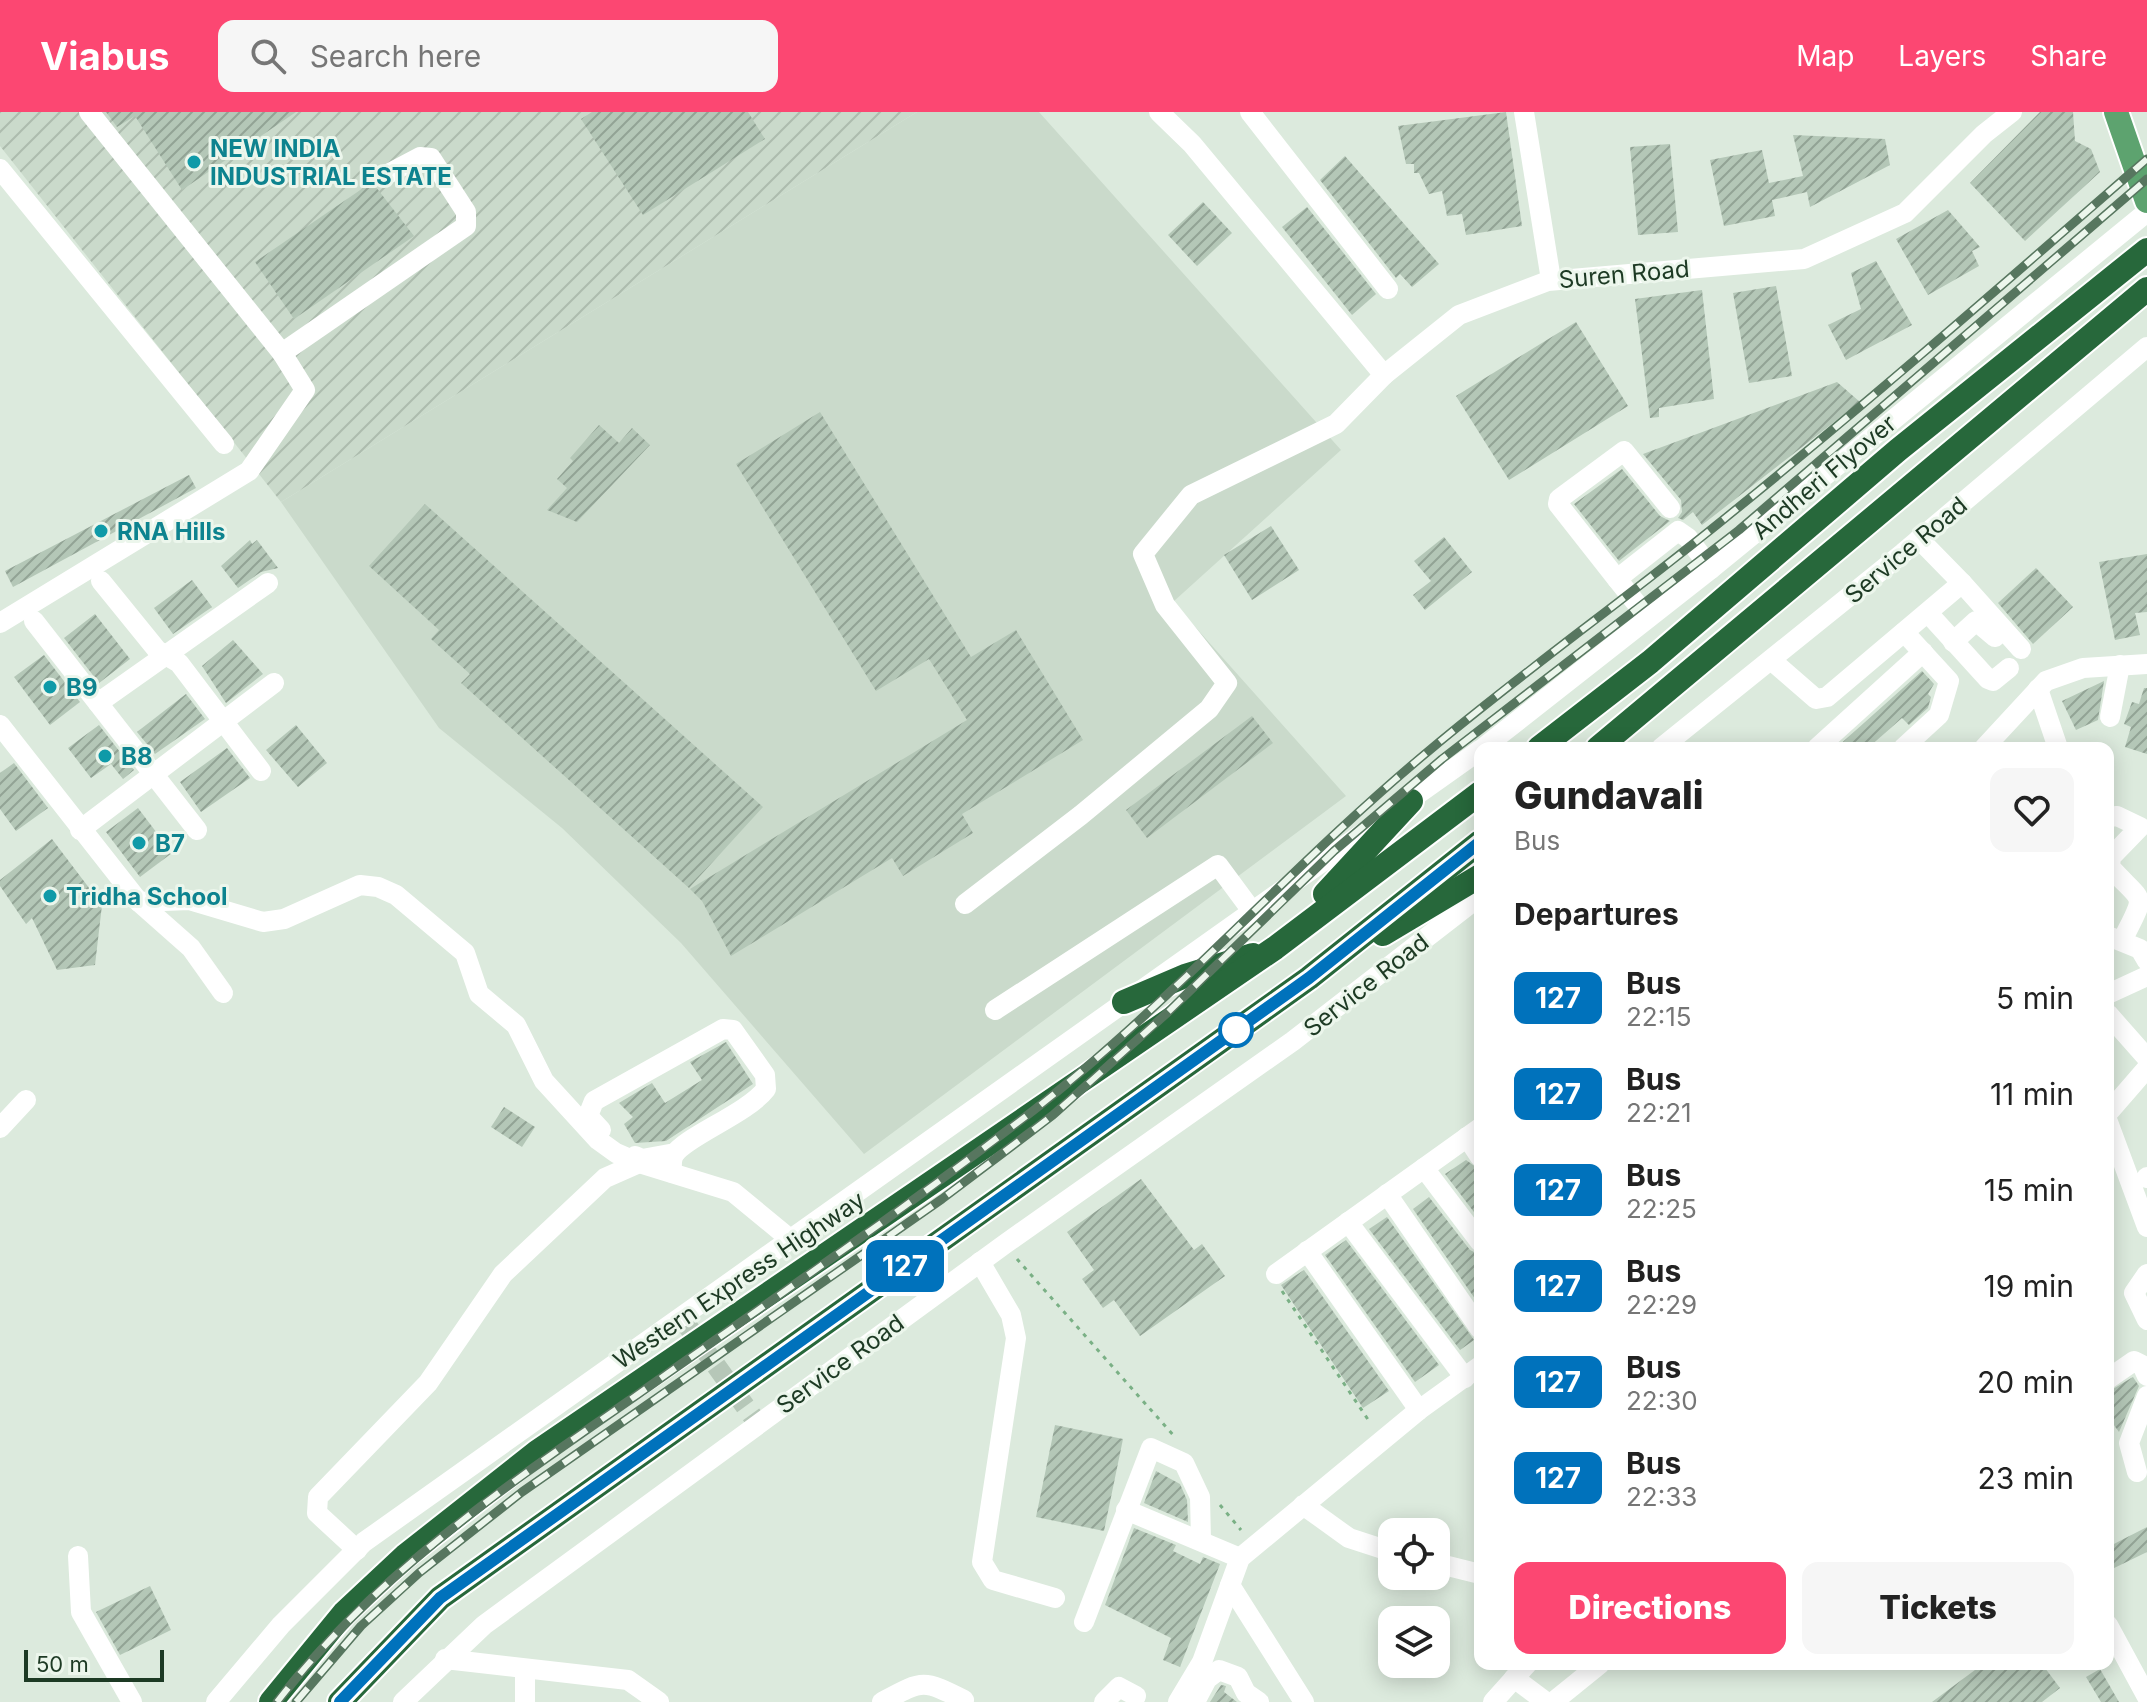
<!DOCTYPE html>
<html lang="en">
<head>
<meta charset="utf-8">
<style>
	:root { --surface:#fff; --page:#f6f6f6; --text:#222; --muted:#767676; --accent:#fc4772 }
	body { margin:0; font-family:Inter,sans-serif; background:var(--page); color:var(--text); height:100vh; display:flex; flex-direction:column; font-size:30px; white-space:nowrap }
	* { box-sizing:border-box; margin:0 }
	p { font-size:26px; color:var(--muted) }
	.icon { flex:none; width:44px; height:44px; fill:none; stroke:currentColor; stroke-width:2; stroke-linecap:round; stroke-linejoin:round }
	.map { position:relative; flex:1; overflow:hidden }
	.details { position:absolute; left:1474px; top:630px; width:640px; height:928px; display:flex; flex-direction:column; background:var(--surface); border-radius:16px; box-shadow:0 4px 20px #0003 }
	.details>* { flex:none }
	.badge { padding:0 16px; border-radius:12px; font-size:28px; line-height:52px }
	.buttons { position:absolute; left:1378px; top:1406px; display:grid; gap:16px }
	.buttons a { display:grid; place-items:center; width:72px; height:72px; border-radius:16px; background:var(--surface); box-shadow:0 4px 20px #0003; font-size:40px }
	.scale { position:absolute; left:24px; bottom:20px; width:140px; box-sizing:border-box; padding-left:8px; border:4px solid #1d3a24; border-top:0; font-size:22px; line-height:28px; white-space:nowrap; color:#1d3a24; -webkit-text-stroke:6px #ecf6ec; paint-order:stroke }
	.map>.badge { position:absolute; translate:-50% -50%; box-shadow:0 0 0 4px #fff }
	h2 { padding:0 40px; font-size:30px; line-height:72px }
	.round { display:grid; place-items:center; flex:none; width:84px; height:84px; border-radius:16px; background:var(--page) }
	.headline { display:flex; align-items:center; justify-content:space-between; height:136px; padding:0 40px }
	h1 { font-size:38px; font-weight:800; line-height:60px }
	.primary-button { display:flex; gap:16px; margin-top:auto; padding:16px 40px }
	.primary-button a { flex:1; height:92px; border-radius:16px; background:var(--accent); color:#fff; font-size:32px; font-weight:800; line-height:92px; text-align:center }
	.primary-button a+a { background:var(--page); color:var(--text) }
	ul { padding:0; list-style:none }
	li { display:flex; align-items:center; gap:24px; height:96px; padding:0 40px }
	li div { flex:1 }
	li b { display:block; font-size:30px }
	li em { font-style:normal }
	li .badge { min-width:88px; font-weight:700; text-align:center }
	header { display:flex; align-items:center; gap:48px; box-sizing:border-box; height:112px; padding:0 40px; background:var(--accent); color:#fff }
	header strong { font-size:38px }
	nav { display:flex; gap:44px; margin-inline-start:auto; font-size:28px }
	.search { width:560px; height:72px; background:var(--page); display:flex; align-items:center; gap:20px; box-sizing:border-box; padding:0 28px; border-radius:16px; color:var(--muted); font-size:30px }
	.map>svg:first-child { display:block }
	.built { fill:#cadacb }
	.industrial { fill:url(#industrial-furrows) }
	.building { fill:url(#building-hatch) }
	.lines { fill:none; stroke-linecap:round; stroke-linejoin:round }
	.minor-tunnel { stroke:#b6c7b8; stroke-width:20; stroke-dasharray:20 10; stroke-linecap:butt }
	.major-casing { stroke:#fff; stroke-width:28 }
	.highway-casing { stroke:#fff; stroke-width:28 }
	.path { stroke:#7ab085; stroke-width:3; stroke-dasharray:4 6; stroke-linecap:butt }
	.minor { stroke:#fff; stroke-width:20 }
	.major { stroke:#5da36f; stroke-width:24 }
	.highway { stroke:#27683b; stroke-width:24 }
	.rail-casing { stroke:#57765f; stroke-width:9 }
	.rail { stroke:#ecf6ec; stroke-width:6; stroke-dasharray:18; stroke-linecap:butt }
	.line-casing { stroke:#fff; stroke-width:18 }
	.line { stroke:#0072bc; stroke-width:12 }
	.culture-dot { fill:#0f9aa8; stroke:#ecf6ec; stroke-width:3 }
	.stop-dot { fill:#fff; stroke:#0072bc; stroke-width:4 }
	.labels { text-anchor:middle; dominant-baseline:central; stroke-width:6; stroke-linejoin:round; paint-order:stroke }
	.culture-label { font-size:24px; font-weight:bold; fill:#0d838f; stroke:#ecf6ec; text-anchor:start }
	.street-label { font-size:24px; fill:#1d3a24; stroke:#ecf6ec }
</style>
</head>
<body>
<header>
<strong>Viabus</strong>
<div class="search"><svg class="icon" aria-label="search" viewBox="0 0 24 24"><circle cx="10" cy="10" r="6"/><path d="M15 15l6 6"/></svg>Search here</div>
<nav><a>Map</a><a>Layers</a><a>Share</a></nav>
</header>
<div class="map">
<svg width="2147" height="1590" viewBox="0 0 2147 1590">
	<defs>
		<pattern id="industrial-furrows" width="10" height="10" patternUnits="userSpaceOnUse" patternTransform="scale(2)"><rect width="10" height="10" fill="#cadacb"/><path d="M-1 1l2-2M0 10L10 0M9 11l2-2" fill="none" stroke="#adbcae"/></pattern>
		<pattern id="building-hatch" width="6" height="6" patternUnits="userSpaceOnUse" patternTransform="scale(2)"><rect width="6" height="6" fill="#b4c7b7"/><path d="M-1 1l2-2M0 6l6-6M5 7l2-2" fill="none" stroke="#92a395"/></pattern>
	</defs>
	<rect width="100%" height="100%" fill="#dceadd"/>
	<polygon class="built" points="917,0 1039,0 1341,338 1173,490 1346,684 864,1042 681,831 562,716 439,616 281,390"/>
	<polygon class="industrial" points="0,0 917,0 281,390 0,34"/>
	<g class="building">
		<polygon points="106,0 296,0 182,78 135,4 117,15"/>
		<polygon points="592,0 748,0 765,27 643,103 581,7"/>
		<polygon points="1506,0 1522,114 1466,123 1462,102 1447,104 1442,79 1429,82 1419,61 1414,61 1414,52 1406,52 1398,14"/>
		<polygon points="2040,0 2073,0 2075,29 2091,37 2100,60 2025,129 1970,71"/>
		<polygon points="1793,23 1885,27 1890,53 1810,95 1807,80 1772,88 1775,104 1724,114 1710,48 1762,38 1769,71 1803,64"/>
		<polygon points="1670,32 1678,120 1638,123 1630,35"/>
		<polygon points="1345,44 1439,152 1412,175 1400,162 1396,166 1320,68"/>
		<polygon points="372,70 414,124 294,207 255,150"/>
		<polygon points="1203,90 1232,121 1197,154 1168,123"/>
		<polygon points="1307,95 1376,182 1352,203 1282,115"/>
		<polygon points="1948,98 1980,135 1972,139 1979,154 1928,183 1896,127"/>
		<polygon points="1876,149 1912,213 1846,248 1828,213 1861,197 1851,161"/>
		<polygon points="1776,174 1792,264 1749,271 1733,181"/>
		<polygon points="1702,178 1714,287 1659,296 1659,305 1650,306 1635,187"/>
		<polygon points="1576,210 1628,294 1509,368 1456,284"/>
		<polygon points="1837,270 1860,290 1702,413 1693,400 1683,408 1678,406 1682,400 1681,388 1643,342"/>
		<polygon points="820,300 971,545 1016,518 1083,628 962,702 973,721 903,764 892,746 731,844 702,789 690,777 967,608 929,547 876,579 736,352"/>
		<polygon points="599,313 619,331 632,316 650,333 577,410 547,398 567,376 557,367 573,349 570,346"/>
		<polygon points="1622,357 1660,404 1670,409 1619,449 1574,392"/>
		<polygon points="189,363 196,376 13,475 5,459"/>
		<polygon points="425,392 763,695 689,776 461,571 470,562 431,527 439,518 369,454"/>
		<polygon points="1271,414 1299,458 1252,488 1224,443"/>
		<polygon points="1444,425 1472,460 1425,498 1413,483 1431,469 1414,449"/>
		<polygon points="250,428 252,432 257,428 278,456 261,460 238,476 221,454"/>
		<polygon points="2147,442 2147,500 2135,501 2140,523 2115,528 2099,450"/>
		<polygon points="2036,456 2073,495 2033,532 1998,491"/>
		<polygon points="192,468 212,495 173,522 154,496"/>
		<polygon points="95,502 130,547 99,571 64,526"/>
		<polygon points="233,528 263,562 226,591 202,554"/>
		<polygon points="44,543 80,590 50,613 14,565"/>
		<polygon points="1922,559 1934,572 1928,582 1931,585 1928,596 1909,613 1902,606 1868,636 1836,636"/>
		<polygon points="2104,569 2098,608 2076,618 2062,589"/>
		<polygon points="2144,576 2147,576 2147,642 2125,635 2131,615 2124,612 2132,590 2139,592"/>
		<polygon points="186,582 205,607 155,642 137,620"/>
		<polygon points="1252,604 1273,631 1147,726 1126,698"/>
		<polygon points="99,613 134,658 123,667 111,652 91,666 68,636"/>
		<polygon points="296,613 327,651 298,675 266,638"/>
		<polygon points="227,636 250,666 201,700 180,670"/>
		<polygon points="14,651 48,696 16,719 0,697 0,661"/>
		<polygon points="138,696 172,741 140,765 106,720"/>
		<polygon points="52,727 102,793 95,853 57,858 32,806 26,812 0,774 0,768"/>
		<polygon points="726,930 753,972 666,1029 635,1031 624,1012 633,1005 619,991 652,971 665,991 702,968 690,950"/>
		<polygon points="504,995 535,1015 522,1035 491,1015"/>
		<polygon points="1466,1048 1480,1058 1480,1108 1445,1062"/>
		<polygon points="1141,1067 1194,1138 1202,1132 1225,1164 1140,1224 1114,1188 1103,1196 1082,1167 1094,1158 1067,1120"/>
		<polygon points="1429,1085 1470,1138 1480,1143 1480,1194 1413,1097"/>
		<polygon points="1387,1105 1474,1228 1460,1238 1369,1117"/>
		<polygon points="1346,1128 1439,1253 1415,1270 1325,1143"/>
		<polygon points="1304,1158 1389,1279 1363,1296 1281,1173"/>
		<polygon points="2133,1265 2139,1274 2119,1320 2108,1305 2108,1280"/>
		<polygon points="1055,1313 1123,1327 1104,1419 1036,1405"/>
		<polygon points="1156,1359 1180,1372 1187,1388 1188,1410 1144,1391"/>
		<polygon points="2147,1415 2147,1440 2108,1459 2108,1435"/>
		<polygon points="1134,1416 1176,1433 1173,1439 1200,1452 1203,1445 1220,1452 1180,1555 1163,1548 1171,1526 1105,1493"/>
		<polygon points="150,1474 171,1518 120,1543 96,1500"/>
		<polygon points="1983,1552 2042,1552 2060,1576 2042,1590 1932,1590"/>
		<polygon points="2100,1557 2119,1590 2101,1590 2086,1565"/>
		<polygon points="1221,1573 1226,1574 1224,1580 1237,1590 1210,1590"/>
	</g>
	<g class="lines">
		<polyline class="minor-tunnel" points="681,1205 758,1312"/>
		<g class="major-casing">
			<polyline id="major" points="2116,0 2147,89"/>
		</g>
		<g class="highway-casing">
			<g id="highway">
				<polyline points="1539,636 1650,550 1898,338 2147,138"/>
				<polyline points="1598,636 2147,177"/>
				<polyline points="1325,782 1411,689"/>
				<polyline points="1383,822 1480,764"/>
				<polyline points="1124,890 1185,864 1253,843"/>
				<polyline points="271,1590 344,1501 405,1444 537,1340 1275,836 1480,681"/>
				<polyline points="340,1590 440,1486 1309,866 1480,730"/>
			</g>
		</g>
		<g class="path">
			<polyline points="1017,1147 1174,1324"/>
			<polyline points="1282,1179 1371,1312"/>
			<polyline points="1220,1393 1241,1418"/>
		</g>
		<g class="minor">
			<polyline points="1159,0 1192,32 1384,263"/>
			<polyline points="1250,0 1388,177"/>
			<polyline points="1524,0 1551,168"/>
			<polyline points="0,57 224,332"/>
			<polyline points="282,241 466,114 466,100 431,46 420,45 384,64"/>
			<polyline points="1617,467 1558,392 1559,387 1624,339 1670,396"/>
			<polyline points="101,469 157,538 179,551 261,659"/>
			<polyline points="1962,471 2021,537"/>
			<polyline points="1928,501 1988,567 1993,569 2009,556"/>
			<polyline points="1648,506 1617,467 1678,419 1688,426 1711,457"/>
			<polyline points="34,509 197,718"/>
			<polyline points="0,511 249,359 305,278 282,241 89,0"/>
			<polyline points="1953,530 1976,509 1995,525"/>
			<polyline points="1771,548 1816,587 1827,585 1962,471 1919,427"/>
			<polyline points="2038,577 2058,636"/>
			<polyline points="98,591 268,471"/>
			<polyline points="2110,605 2120,553"/>
			<polyline points="0,613 139,790 189,788 263,810 284,807 360,773 378,775 396,783 465,841 479,882 516,913 544,969 598,1028 616,1041 639,1051 733,1080 790,1127"/>
			<polyline points="1483,636 1711,457 2147,100"/>
			<polyline points="1661,636 1903,441 2147,235"/>
			<polyline points="1817,636 1923,540"/>
			<polyline points="1903,636 1939,603 1949,569 1904,520"/>
			<polyline points="1984,636 2046,569 2083,556 2147,552"/>
			<path d="M2108,705L2117,704L2140,715L2111,745L2110,755C2145,794 2147,778 2122,829"/>
			<polyline points="80,718 274,571"/>
			<polyline points="139,790 191,836 223,881"/>
			<polyline points="965,792 1081,703 1209,597 1227,571 1165,493 1143,442 1191,383 1336,312 1384,263 1459,203 1548,169 1804,147 1905,101 1984,22 2012,0"/>
			<polyline points="2108,824 2140,837 2147,849"/>
			<polyline points="2108,882 2147,864"/>
			<polyline points="995,898 1218,753 1252,799"/>
			<polyline points="2108,902 2147,946"/>
			<polyline points="2108,1001 2147,956"/>
			<polyline points="2108,1010 2147,1115"/>
			<polyline points="0,1016 26,988"/>
			<path d="M601,1018L588,1004L594,989L723,917L733,918L765,963L766,977C747,1002 684,1025 674,1043C671,1048 672,1055 672,1061"/>
			<polyline points="1467,1025 1480,1045"/>
			<polyline points="635,1044 642,1047 675,1041"/>
			<polyline points="1424,1056 1480,1130"/>
			<polyline points="2146,1066 2147,1065"/>
			<polyline points="1387,1082 1480,1217"/>
			<polyline points="1348,1110 1465,1266"/>
			<polyline points="1307,1139 1419,1298"/>
			<polyline points="980,1150 1011,1203 1016,1226 982,1450 993,1468 1055,1486"/>
			<polyline points="1276,1162 1480,1016"/>
			<polyline points="2147,1162 2134,1181 2147,1208"/>
			<polyline points="2108,1267 2134,1249 2142,1253 2147,1264"/>
			<polyline points="2137,1360 2129,1331 2147,1284"/>
			<polyline points="1303,1393 1349,1426 1392,1440"/>
			<polyline points="1126,1398 1240,1446"/>
			<polyline points="357,1438 317,1401 318,1385 428,1271 503,1162 605,1066 639,1051"/>
			<polyline points="78,1444 81,1500 132,1590"/>
			<polyline points="1436,1451 1480,1462"/>
			<polyline points="1230,1473 1304,1590"/>
			<polyline points="1084,1510 1151,1336 1184,1351 1200,1385 1201,1429"/>
			<polyline points="2108,1513 2147,1585"/>
			<polyline points="445,1547 628,1568 659,1590"/>
			<polyline points="1514,1566 1546,1590"/>
			<polyline points="216,1590 281,1513 364,1430 1480,638"/>
			<polyline points="403,1590 484,1513 1005,1132 1293,929 1480,784"/>
			<polyline points="525,1590 525,1557"/>
			<path d="M882,1590C923,1568 922,1567 964,1588"/>
			<polyline points="1104,1590 1119,1575 1136,1584"/>
			<polyline points="1178,1590 1202,1550 1240,1446 1419,1298 1480,1254"/>
			<polyline points="1195,1590 1207,1567 1219,1558 1238,1565 1246,1581 1259,1590"/>
			<polyline points="1493,1590 1527,1552"/>
			<polyline points="1553,1590 1600,1552"/>
		</g>
		<use href="#major" class="major"/>
		<use href="#highway" class="highway"/>
		<g class="rail-casing">
			<g id="rail">
				<path d="M277,1590C378,1460 503,1376 637,1283C770,1189 905,1097 1034,998C1175,888 1293,751 1431,637C1528,556 1631,483 1729,403C1871,288 2009,167 2147,47"/>
				<polyline points="296,1590 361,1514 419,1461 522,1380 942,1087 1053,1003 1166,902 1334,739 1442,647 1739,418 2147,67"/>
			</g>
		</g>
		<use href="#rail" class="rail"/>
	</g>
	<g class="lines">
		<g class="line-casing">
			<polyline id="line" points="340,1590 440,1486 1309,866 1480,730"/>
		</g>
		<use href="#line" class="line"/>
	</g>
	<g class="culture-dot">
		<circle cx="194" cy="50" r="8"/>
		<circle cx="101" cy="419" r="8"/>
		<circle cx="50" cy="575" r="8"/>
		<circle cx="105" cy="644" r="8"/>
		<circle cx="139" cy="731" r="8"/>
		<circle cx="50" cy="784" r="8"/>
	</g>
	<circle class="stop-dot" cx="1236" cy="918" r="16"/>
	<g class="labels">
		<g class="culture-label">
			<text x="210" y="36">NEW INDIA<tspan x="210" dy="28">INDUSTRIAL ESTATE</tspan></text>
			<text x="117" y="419">RNA Hills</text>
			<text x="66" y="575">B9</text>
			<text x="121" y="644">B8</text>
			<text x="155" y="731">B7</text>
			<text x="66" y="784">Tridha School</text>
		</g>
		<g class="street-label">
			<text transform="translate(1624 162) rotate(-5)">Suren Road</text>
			<text transform="translate(1824 365) rotate(-40)">Andheri Flyover</text>
			<text transform="translate(1906 438) rotate(-40)">Service Road</text>
			<text transform="translate(1366 873) rotate(-38)">Service Road</text>
			<text transform="translate(739 1168) rotate(-34)">Western Express Highway</text>
			<text transform="translate(840 1252) rotate(-36)">Service Road</text>
		</g>
	</g>
</svg>
<div class="buttons">
<a><svg class="icon" aria-label="locate" viewBox="0 0 24 24"><circle cx="12" cy="12" r="6"/><path d="M12 2v4M12 18v4M2 12h4M18 12h4"/></svg></a>
<a><svg class="icon" aria-label="layers" viewBox="0 0 24 24"><path d="M12 4l9 5-9 5-9-5zM3 14l9 5 9-5"/></svg></a>
</div>
<div class="scale">50 m</div>
<b class="badge" style="left:905px;top:1154px;background:#0072bc;color:#fff">127</b>
<section class="details">
<div class="headline"><div><h1>Gundavali</h1><p>Bus</p></div><a class="round"><svg class="icon" aria-label="heart" viewBox="0 0 24 24"><path d="M12 20l-8-8c-3-5 5-10 8-4 3-6 11-1 8 4z"/></svg></a></div>
<h2>Departures</h2>
<ul>
<li><span class="badge" style="background:#0072bc;color:#fff">127</span><div><b>Bus</b><p>22:15</p></div><em>5 min</em></li>
<li><span class="badge" style="background:#0072bc;color:#fff">127</span><div><b>Bus</b><p>22:21</p></div><em>11 min</em></li>
<li><span class="badge" style="background:#0072bc;color:#fff">127</span><div><b>Bus</b><p>22:25</p></div><em>15 min</em></li>
<li><span class="badge" style="background:#0072bc;color:#fff">127</span><div><b>Bus</b><p>22:29</p></div><em>19 min</em></li>
<li><span class="badge" style="background:#0072bc;color:#fff">127</span><div><b>Bus</b><p>22:30</p></div><em>20 min</em></li>
<li><span class="badge" style="background:#0072bc;color:#fff">127</span><div><b>Bus</b><p>22:33</p></div><em>23 min</em></li>
</ul>
<div class="primary-button"><a>Directions</a><a>Tickets</a></div>
</section>
</div>
</body>
</html>
